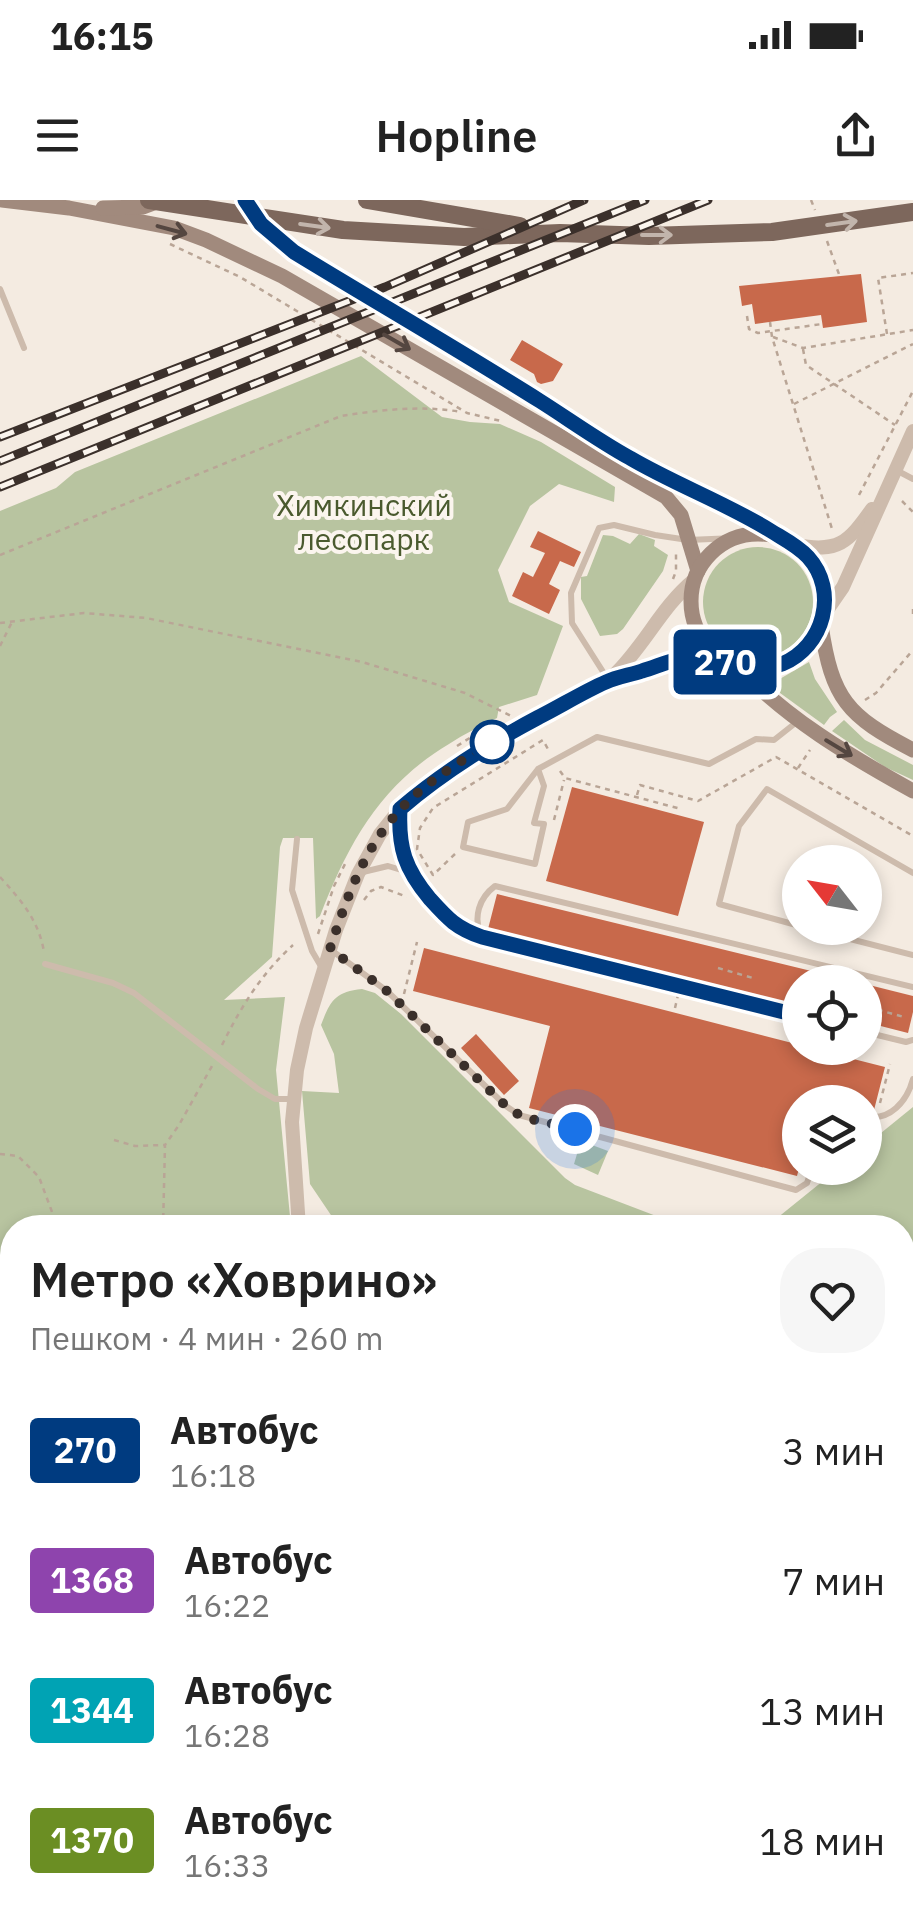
<!DOCTYPE html>
<html lang="ru">
<head>
<meta charset="utf-8">
<style>
	:root { --surface:#fff; --page:#f6f6f6; --text:#222; --muted:#767676 }
	body { margin:0; font-family:"IBM Plex Sans",sans-serif; background:var(--page); color:var(--text); height:100vh; display:flex; flex-direction:column; font-size:38px; white-space:nowrap }
	* { box-sizing:border-box; margin:0 }
	p { font-size:32px; color:var(--muted) }
	.icon { flex:none; width:55px; height:55px; fill:none; stroke:currentColor; stroke-width:2; stroke-linecap:round; stroke-linejoin:round }
	.map { position:relative; flex:1; overflow:hidden }
	.details { position:absolute; left:0px; top:1015px; width:915px; height:712px; display:flex; flex-direction:column; background:var(--surface); border-radius:40px 40px 0 0; box-shadow:0 5px 15px #0003 }
	.details>* { flex:none }
	.badge { padding:0 20px; border-radius:8px; font-size:35px; line-height:65px }
	.needle { width:65px; rotate:301deg }
	.controls { position:absolute; left:782px; top:645px; display:grid; gap:20px }
	.controls a { display:grid; place-items:center; width:100px; height:100px; border-radius:50%; background:var(--surface); box-shadow:0 5px 15px #0003; font-size:50px }
	.you { position:absolute; width:50px; height:50px; margin:-25px; border:8px solid #fff; border-radius:50%; background:#1a73e8; box-shadow:0 0 0 15px #1a73e833 }
	.map>.badge { position:absolute; translate:-50% -50%; box-shadow:0 0 0 5px #fff }
	.round { display:grid; place-items:center; flex:none; width:105px; height:105px; border-radius:40px; background:var(--page) }
	.summary { display:flex; align-items:center; justify-content:space-between; height:170px; padding:0 30px }
	h1 { font-size:48px; font-weight:600; line-height:75px }
	ul { padding:0; list-style:none }
	li { display:flex; align-items:center; gap:30px; height:130px; padding:0 30px }
	li div { flex:1 }
	li b { display:block; font-size:38px }
	li em { font-style:normal }
	li .badge { min-width:110px; font-weight:700; text-align:center }
	.status { display:flex; justify-content:space-between; align-items:center; height:70px; padding:0 50px; background:var(--surface); direction:ltr }
	.status svg { height:28px; fill:currentColor }
	header { display:flex; justify-content:space-between; align-items:center; height:130px; padding:0 30px; background:var(--surface); font-size:45px; font-weight:600 }
	.map>svg:first-child { display:block }
	.green { fill:#b8c4a0 }
	.building { fill:#c8694b }
	.lines { fill:none; stroke-linecap:round; stroke-linejoin:round }
	.path { stroke:#b9a596; stroke-width:2.5; stroke-dasharray:5 5; stroke-linecap:butt }
	.service { stroke:#cdbbac; stroke-width:6 }
	.tertiary { stroke:#cdbbac; stroke-width:14 }
	.secondary { stroke:#a18a7d; stroke-width:15 }
	.primary { stroke:#7d675c; stroke-width:18 }
	.rail-casing { stroke:#3b302b; stroke-width:9 }
	.rail { stroke:#fbf5ee; stroke-width:5; stroke-dasharray:15; stroke-linecap:butt }
	.oneway { stroke:#c2b5ac }
	.oneway2 { stroke:#544640 }
	.line-casing { stroke:#fff; stroke-width:22 }
	.line { stroke:#003b80; stroke-width:15 }
	.walk { stroke:#3b302b; stroke-width:10; stroke-dasharray:0 18 }
	.stop-dot { fill:#fff; stroke:#003b80; stroke-width:5 }
	.labels { text-anchor:middle; dominant-baseline:central; stroke-width:8; stroke-linejoin:round; paint-order:stroke }
	.park-label { font-size:30px; fill:#4a5a2e; stroke:#fbf5ee }
</style>
</head>
<body>
<div class="status"><b>16:15</b><svg viewBox="0 0 49 12"><path d="M0 12V9h3v3zM5 12V6h3v6zM10 12V3h3v9zM15 12V0h3v12zM26 1h20v11H26zM47 4h2v5h-2z"/></svg></div>
<header><svg class="icon" aria-label="menu" viewBox="0 0 24 24"><path d="M4 6h16M4 12h16M4 18h16"/></svg>Hopline<svg class="icon" aria-label="share" viewBox="0 0 24 24"><path d="M12 15V3M7 8l5-5 5 5M5 13v7h14v-7"/></svg></header>
<div class="map">
<svg width="913" height="1727" viewBox="0 0 913 1727">
	<rect width="100%" height="100%" fill="#f4ebe1"/>
	<g class="green">
		<path d="M361,156L442,217L470,222L500,224L541,242L615,287L614,302L559,284L530,306L498,370L509,402L563,426L537,495L499,507L497,518C481,526 464,534 449,544C380,585 348,644 320,716L316,719L313,638H283L280,647L272,757L224,800L285,797L276,870L291,1027L12,1028V1715H59L46,1727H0V311L56,288L75,272Z"/>
		<polygon points="639,334 655,340 654,346 668,355 663,371 623,429 617,434 600,436 581,399 581,377 587,376 603,335 613,336 630,344"/>
		<circle cx="758" cy="402" r="55"/>
		<polygon points="809,462 815,479 837,512 830,517 824,525 765,482 778,480"/>
		<polygon points="844,520 865,540 913,565 913,580 885,567 832,531"/>
		<path d="M362,789L375,793L401,814L565,978L575,985L685,1027H339L310,984L302,891L339,893L334,854L321,825C330,802 334,792 362,789Z"/>
		<polygon points="913,907 913,1696 902,1696 902,1028 766,1027 839,968 865,968 865,946"/>
		<polygon points="584,942 608,951 598,975 574,964 580,944"/>
		<rect x="426" y="1715" width="94" height="12"/>
		<polygon points="545,1715 606,1715 607,1727 526,1727"/>
	</g>
	<g class="building">
		<polygon points="861,74 867,122 823,128 821,115 755,124 752,104 742,106 739,86"/>
		<polygon points="522,140 563,164 553,181 541,184 537,182 534,174 510,160"/>
		<polygon points="538,331 581,352 574,367 560,361 549,384 560,390 549,414 512,396 523,372 533,377 545,353 530,347"/>
		<polygon points="572,587 704,622 678,716 546,681"/>
		<polygon points="497,694 840,778 840,782 800,782 800,806 488,729"/>
		<polygon points="424,748 800,845 800,848 810,848 885,867 874,910 865,909 865,902 847,902 818,895 816,902 800,902 800,964 797,976 529,908 550,826 413,791"/>
		<polygon points="865,784 913,796 913,812 908,833 865,822"/>
		<polygon points="476,834 519,881 504,895 461,848"/>
	</g>
	<g class="lines">
		<g class="path">
			<polyline points="811,0 815,10"/>
			<polyline points="827,41 840,77"/>
			<polyline points="170,44 240,77 467,213 501,221"/>
			<polyline points="747,116 749,129 758,133 822,124"/>
			<polyline points="770,122 772,137 833,332"/>
			<polyline points="887,134 878,78 913,73"/>
			<polyline points="773,137 803,148 913,130"/>
			<polyline points="803,149 806,165 895,225"/>
			<polyline points="794,204 913,144"/>
			<polyline points="859,295 913,191"/>
			<polyline points="902,301 913,312"/>
			<path d="M0,355L341,216C379,210 423,205 461,212"/>
			<polyline points="673,379 676,371 676,353"/>
			<polyline points="913,409 913,415"/>
			<polyline points="0,423 84,413 146,418 362,462 465,493 511,516"/>
			<polyline points="0,446 12,422"/>
			<polyline points="865,500 876,493 913,450"/>
			<polyline points="457,546 484,529"/>
			<polyline points="798,568 810,550"/>
			<polyline points="560,571 565,578 681,609"/>
			<polyline points="637,595 640,585 698,601 776,557 913,636"/>
			<polyline points="554,620 564,580"/>
			<polyline points="455,654 433,675 417,649 420,628 433,608 543,540 549,551"/>
			<path d="M0,677C21,700 39,721 44,752"/>
			<polyline points="364,700 371,691 381,687 407,697"/>
			<polyline points="318,734 334,686 346,662"/>
			<polyline points="718,768 753,778"/>
			<polyline points="404,794 417,742"/>
			<polyline points="868,807 904,817"/>
			<polyline points="675,808 678,795"/>
			<path d="M222,845C241,807 261,774 293,745"/>
			<polyline points="880,903 890,864"/>
			<polyline points="114,940 135,946 164,945"/>
			<polyline points="0,954 18,956 39,977 58,1028"/>
			<polyline points="163,1028 165,945 179,925 212,866"/>
			<polyline points="0,1088 12,1100"/>
			<polyline points="902,1090 913,1096"/>
			<polyline points="902,1132 913,1122"/>
			<polyline points="902,1396 913,1384"/>
			<polyline points="902,1418 913,1415"/>
			<polyline points="0,1430 12,1399"/>
			<polyline points="0,1508 12,1499"/>
			<polyline points="902,1560 913,1562"/>
			<polyline points="0,1579 12,1561"/>
			<polyline points="902,1670 913,1670"/>
			<polyline points="20,1727 29,1715"/>
		</g>
		<g class="service">
			<polyline points="0,89 24,148"/>
			<polyline points="896,270 913,279"/>
			<polyline points="607,478 572,423 571,393 599,328 614,325 655,335 688,340 735,338"/>
			<polyline points="538,569 544,586 534,623 544,624 535,664 463,647 468,622 507,609 538,569 597,537 709,564 756,539 774,540 798,521"/>
			<path d="M400,613C398,651 407,672 431,700C449,720 456,728 482,737L800,816"/>
			<polyline points="297,639 292,690 312,751 322,768"/>
			<polyline points="363,672 388,666 408,672"/>
			<polyline points="800,726 719,704 739,626 767,589 913,673"/>
			<polyline points="807,728 913,755"/>
			<path d="M481,736C473,717 479,698 495,686L913,787"/>
			<polyline points="331,750 387,791 506,906 519,915 796,990 807,983 812,968"/>
			<polyline points="45,764 113,783 134,793 258,889 275,899 292,899"/>
			<polyline points="865,832 906,842 913,840"/>
			<path d="M865,916C890,922 907,901 913,879"/>
			<polyline points="0,1441 12,1443"/>
			<polyline points="305,1715 305,1726 352,1715"/>
			<polyline points="224,1726 251,1723 258,1715"/>
			<polyline points="76,1727 88,1718 224,1720 224,1727"/>
		</g>
		<g class="tertiary">
			<path d="M796,345C838,353 848,343 872,309"/>
			<polyline points="823,416 843,387 913,231"/>
			<path d="M613,476C644,447 661,407 694,380"/>
			<polyline points="299,1028 292,922 297,870 306,828 336,730 358,674 380,634 400,609 452,567 492,543 609,480 682,458 729,462"/>
			<polyline points="404,1715 404,1727"/>
		</g>
		<g class="secondary">
			<polyline points="2,0 69,8 174,28 206,40 282,76 666,297 681,315 698,371"/>
			<path d="M245,0L261,24L294,52L629,258C680,286 734,308 784,339"/>
			<polyline points="103,8 143,7 159,1"/>
			<circle cx="758" cy="401" r="67"/>
			<path d="M821,425C832,499 847,516 913,550"/>
			<path d="M736,465C787,519 848,555 913,591"/>
		</g>
		<g class="primary">
			<polyline points="149,0 343,30 464,37 560,33 649,36 772,32 913,12"/>
			<polyline points="367,0 520,26"/>
		</g>
		<g class="rail-casing">
			<g id="rail">
				<polyline points="0,237 385,87 584,0"/>
				<polyline points="0,261 645,0"/>
				<polyline points="0,287 708,0"/>
			</g>
		</g>
		<use href="#rail" class="rail"/>
	</g>
	<defs><path id="oneway-shaft" d="M-6 0H5M1.5-3L5.5 0L1.5 3" fill="none" stroke-width="1.6" stroke-linecap="round" stroke-linejoin="round" transform="scale(2.5)"/></defs>
	<g class="oneway">
		<use href="#oneway-shaft" transform="translate(842 23) rotate(-8)"/>
		<use href="#oneway-shaft" transform="translate(315 26) rotate(8)"/>
		<use href="#oneway-shaft" transform="translate(657 35)"/>
	</g>
	<g class="oneway2">
		<use href="#oneway-shaft" transform="translate(172 30) rotate(15)"/>
		<use href="#oneway-shaft" transform="translate(397 142) rotate(30)"/>
		<use href="#oneway-shaft" transform="translate(839 548) rotate(31)"/>
	</g>
	<g class="lines">
		<g class="line-casing">
			<path id="line" d="M245,0L261,24L294,52C376,102 459,150 540,201C570,220 599,241 630,258C676,285 726,303 771,331C784,339 798,346 808,357C839,391 824,447 782,464C749,476 719,454 685,458C670,460 656,467 642,471C630,475 617,477 606,482C583,492 561,506 539,517C488,544 443,572 400,609C398,648 405,669 430,699C448,719 456,728 482,737L800,816"/>
		</g>
		<use href="#line" class="line"/>
		<path class="walk" d="M492,542C460,562 425,582 399,611C363,650 346,700 330,749L387,791L510,910L526,918L575,929"/>
	</g>
	<circle class="stop-dot" cx="492" cy="542" r="20"/>
	<g class="labels">
		<g class="park-label">
			<text x="364" y="304">Химкинский<tspan x="364" dy="34">лесопарк</tspan></text>
		</g>
	</g>
</svg>
<div class="controls">
<a><svg class="needle" viewBox="-14 -14 28 28"><path d="M0-13l5 13h-10z" fill="#e53935"/><path d="M0 13l5-13h-10z" fill="#767676"/></svg></a>
<a><svg class="icon" aria-label="locate" viewBox="0 0 24 24"><circle cx="12" cy="12" r="6"/><path d="M12 2v4M12 18v4M2 12h4M18 12h4"/></svg></a>
<a><svg class="icon" aria-label="layers" viewBox="0 0 24 24"><path d="M12 4l9 5-9 5-9-5zM3 14l9 5 9-5"/></svg></a>
</div>
<div class="you" style="left:575px;top:929px"></div>
<b class="badge" style="left:725px;top:462px;background:#003b80;color:#fff">270</b>
<section class="details">
<div class="summary"><div><h1>Метро «Ховрино»</h1><p>Пешком · 4 мин · 260 m</p></div><a class="round"><svg class="icon" aria-label="heart" viewBox="0 0 24 24"><path d="M12 20l-8-8c-3-5 5-10 8-4 3-6 11-1 8 4z"/></svg></a></div>
<ul>
<li><span class="badge" style="background:#003b80;color:#fff">270</span><div><b>Автобус</b><p>16:18</p></div><em>3 мин</em></li>
<li><span class="badge" style="background:#8e44ad;color:#fff">1368</span><div><b>Автобус</b><p>16:22</p></div><em>7 мин</em></li>
<li><span class="badge" style="background:#00a3b4;color:#fff">1344</span><div><b>Автобус</b><p>16:28</p></div><em>13 мин</em></li>
<li><span class="badge" style="background:#6b8e23;color:#fff">1370</span><div><b>Автобус</b><p>16:33</p></div><em>18 мин</em></li>
</ul>
</section>
</div>
</body>
</html>
